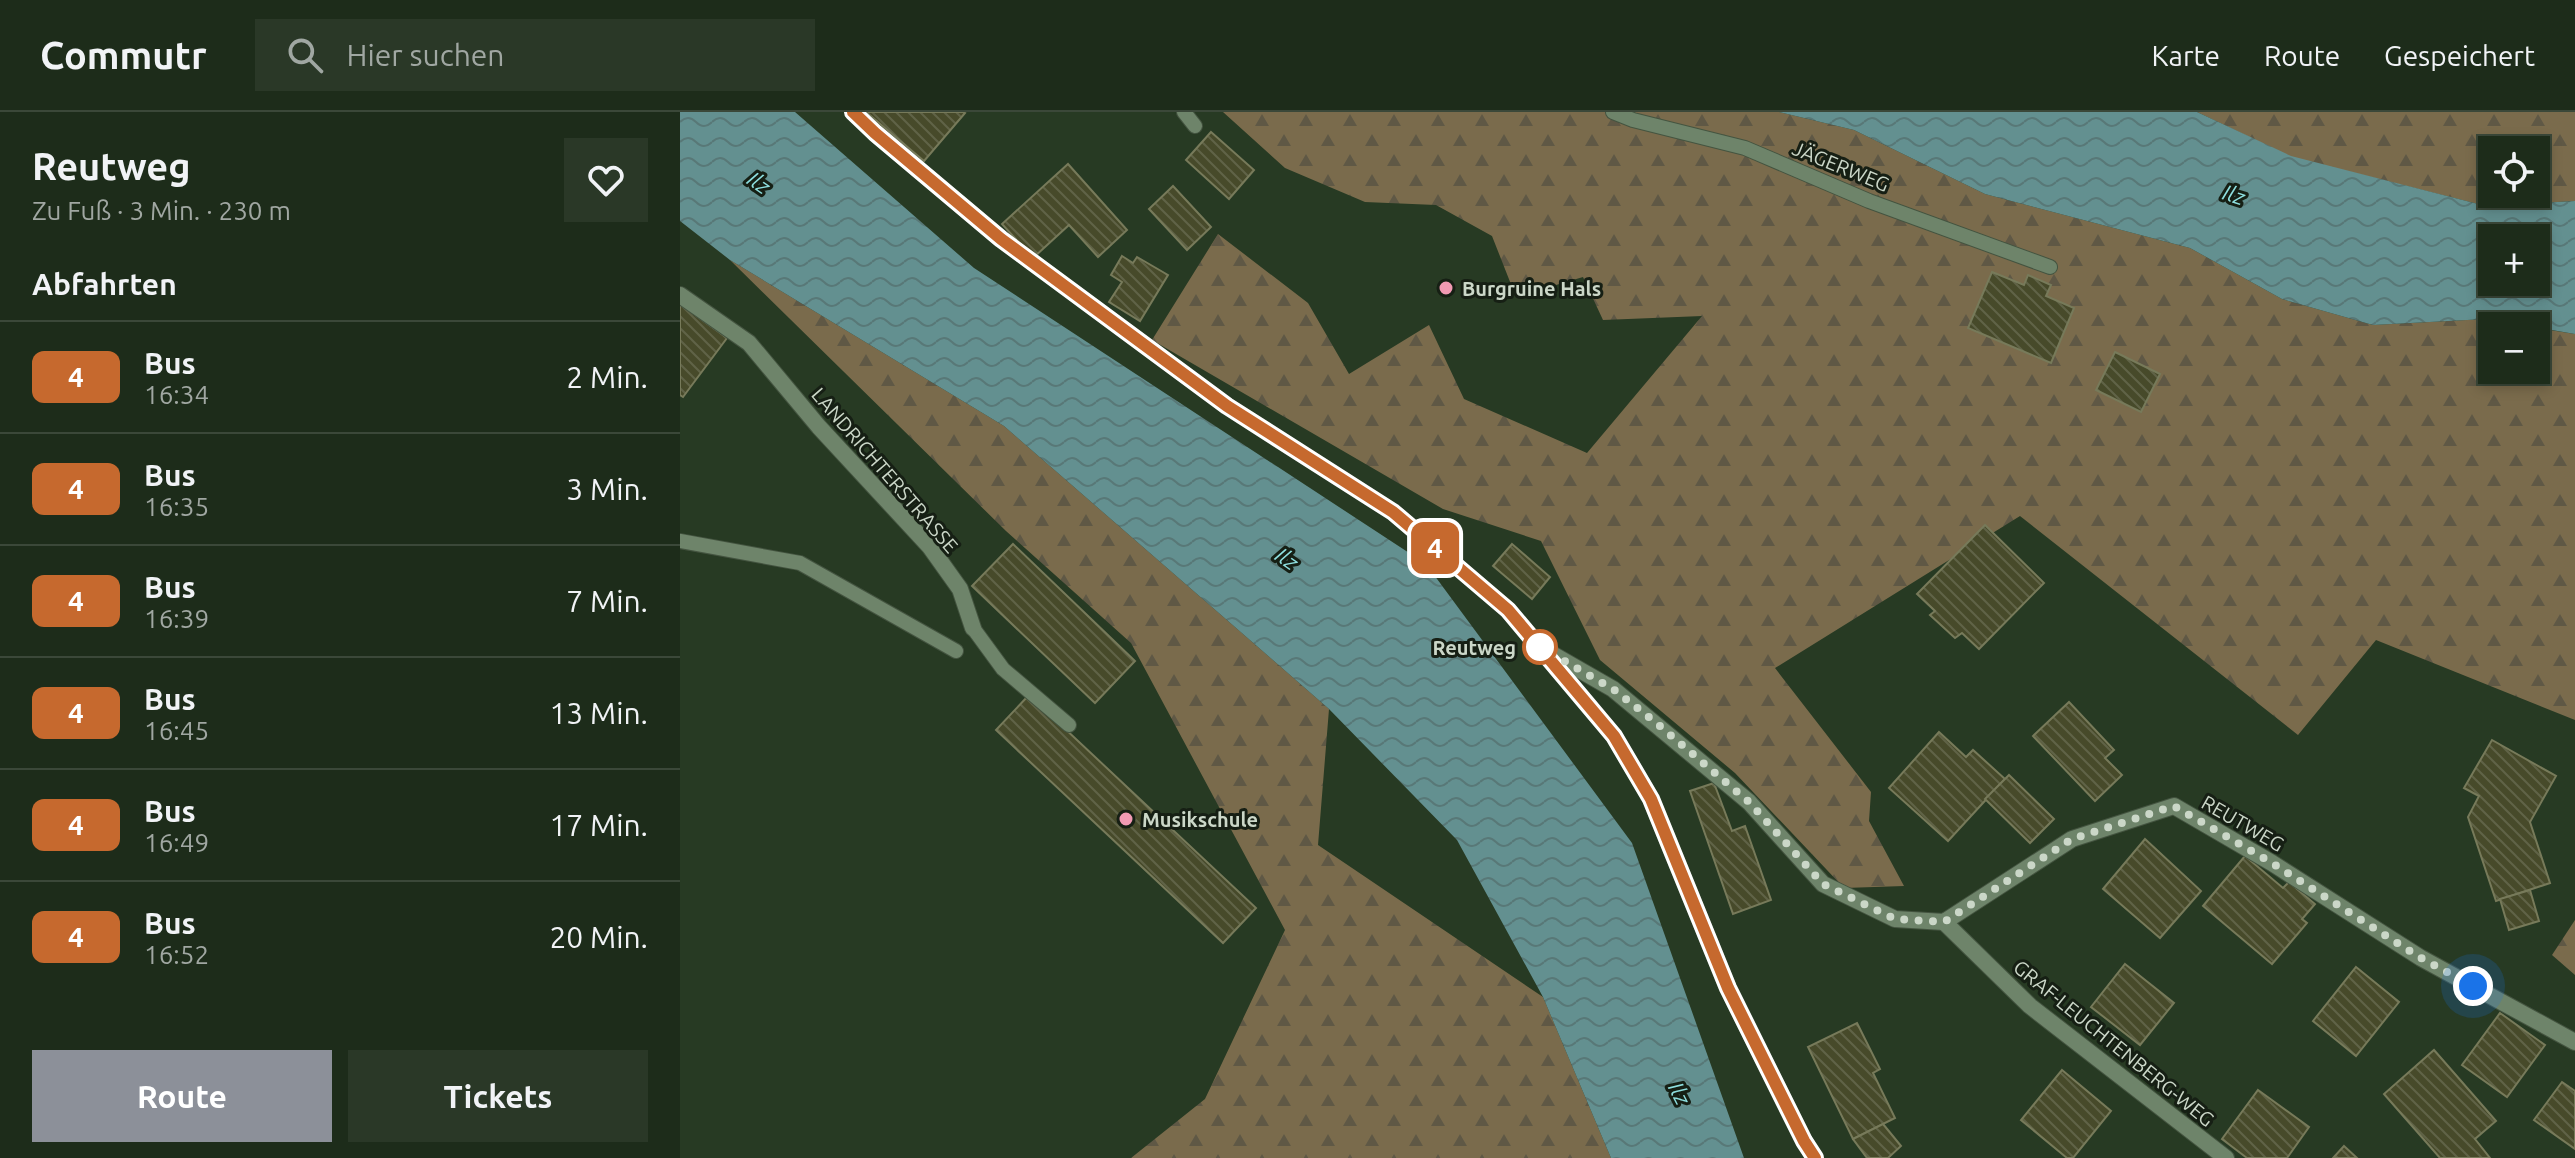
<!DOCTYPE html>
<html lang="de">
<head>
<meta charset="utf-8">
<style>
	:root { --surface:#1d2c1a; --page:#2a3827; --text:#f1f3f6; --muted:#a0a7a2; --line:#3b4839; --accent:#8c9099 }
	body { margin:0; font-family:Ubuntu,sans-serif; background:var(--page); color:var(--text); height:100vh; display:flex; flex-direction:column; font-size:30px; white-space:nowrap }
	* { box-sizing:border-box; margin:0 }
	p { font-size:26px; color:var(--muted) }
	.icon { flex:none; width:44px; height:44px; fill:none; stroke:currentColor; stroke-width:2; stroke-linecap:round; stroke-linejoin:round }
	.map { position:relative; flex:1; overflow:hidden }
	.drawer { display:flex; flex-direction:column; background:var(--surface); width:680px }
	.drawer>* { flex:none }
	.badge { padding:0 16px; border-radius:12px; font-size:28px; line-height:52px }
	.controls { position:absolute; left:1798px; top:24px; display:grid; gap:16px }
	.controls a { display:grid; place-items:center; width:72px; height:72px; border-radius:0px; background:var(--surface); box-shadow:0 4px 12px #0003,0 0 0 2px var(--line); font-size:40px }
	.you { position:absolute; width:40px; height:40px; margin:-20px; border:6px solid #fff; border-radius:50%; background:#1a73e8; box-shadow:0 0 0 12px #1a73e833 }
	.map>.badge { position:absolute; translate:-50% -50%; box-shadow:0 0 0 4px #fff }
	h2 { padding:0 32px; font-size:30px; line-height:72px }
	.round { display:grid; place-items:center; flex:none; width:84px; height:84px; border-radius:0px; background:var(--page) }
	.headline { display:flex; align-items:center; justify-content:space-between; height:136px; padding:0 32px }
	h1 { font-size:38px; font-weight:600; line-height:60px }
	.primary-button { display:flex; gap:16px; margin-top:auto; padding:16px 32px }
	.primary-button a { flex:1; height:92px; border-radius:0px; background:var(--accent); color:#fff; font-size:32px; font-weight:600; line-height:92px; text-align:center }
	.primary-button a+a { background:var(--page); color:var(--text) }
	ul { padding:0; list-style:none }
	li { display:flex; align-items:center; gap:24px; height:112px; padding:0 32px; border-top:2px solid var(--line) }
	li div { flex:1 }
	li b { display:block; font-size:30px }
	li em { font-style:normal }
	li .badge { min-width:88px; font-weight:700; text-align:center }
	header { display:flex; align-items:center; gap:48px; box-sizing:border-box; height:112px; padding:0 40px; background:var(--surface); border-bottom:2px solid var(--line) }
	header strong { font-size:38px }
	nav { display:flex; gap:44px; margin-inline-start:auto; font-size:28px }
	.search { width:560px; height:72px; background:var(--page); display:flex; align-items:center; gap:20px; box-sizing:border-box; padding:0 28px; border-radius:0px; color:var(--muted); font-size:30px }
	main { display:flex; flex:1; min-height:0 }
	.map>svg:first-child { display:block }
	.forest { fill:url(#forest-firs); fill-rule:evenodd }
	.water { fill:url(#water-waves); fill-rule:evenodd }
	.building { fill:url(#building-back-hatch); stroke:#777a5a; stroke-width:2 }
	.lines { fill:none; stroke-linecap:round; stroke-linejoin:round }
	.lane-casing { stroke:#445440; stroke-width:16 }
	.street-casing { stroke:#445440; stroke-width:18 }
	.lane { stroke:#6e846a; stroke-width:14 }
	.street { stroke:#6e846a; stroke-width:16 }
	.line-casing { stroke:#fff; stroke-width:18 }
	.line { stroke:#c6692e; stroke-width:12 }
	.walk { stroke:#cbd7c8; stroke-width:8; stroke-dasharray:0 14.4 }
	.poi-dot { fill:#f19ab3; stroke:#161f14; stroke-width:3 }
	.stop-dot { fill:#fff; stroke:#c6692e; stroke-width:4 }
	.labels { text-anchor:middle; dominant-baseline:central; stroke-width:6; stroke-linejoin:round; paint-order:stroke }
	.street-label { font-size:20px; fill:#cbd7c8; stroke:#161f14 }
	.poi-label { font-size:20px; font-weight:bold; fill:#cbd7c8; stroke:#161f14; text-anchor:start }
	.stop-label { font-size:20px; font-weight:bold; fill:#cbd7c8; stroke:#161f14; text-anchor:end }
	.water-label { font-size:22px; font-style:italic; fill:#8edfdf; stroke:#161f14 }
</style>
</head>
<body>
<header>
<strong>Commutr</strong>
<div class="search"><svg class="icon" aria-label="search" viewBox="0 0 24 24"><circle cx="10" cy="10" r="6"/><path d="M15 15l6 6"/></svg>Hier suchen</div>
<nav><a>Karte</a><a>Route</a><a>Gespeichert</a></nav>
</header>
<main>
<section class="drawer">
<div class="headline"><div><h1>Reutweg</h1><p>Zu Fuß · 3 Min. · 230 m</p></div><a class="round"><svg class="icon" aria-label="heart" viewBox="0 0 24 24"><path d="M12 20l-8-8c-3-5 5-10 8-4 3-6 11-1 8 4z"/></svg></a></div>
<h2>Abfahrten</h2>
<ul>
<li><span class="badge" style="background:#c6692e;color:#fff">4</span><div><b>Bus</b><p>16:34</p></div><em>2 Min.</em></li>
<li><span class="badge" style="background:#c6692e;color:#fff">4</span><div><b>Bus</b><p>16:35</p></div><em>3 Min.</em></li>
<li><span class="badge" style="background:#c6692e;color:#fff">4</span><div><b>Bus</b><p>16:39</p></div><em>7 Min.</em></li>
<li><span class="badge" style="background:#c6692e;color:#fff">4</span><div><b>Bus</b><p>16:45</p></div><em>13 Min.</em></li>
<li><span class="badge" style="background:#c6692e;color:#fff">4</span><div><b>Bus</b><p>16:49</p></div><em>17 Min.</em></li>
<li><span class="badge" style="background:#c6692e;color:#fff">4</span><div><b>Bus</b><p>16:52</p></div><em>20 Min.</em></li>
</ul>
<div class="primary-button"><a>Route</a><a>Tickets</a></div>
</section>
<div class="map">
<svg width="1895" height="1046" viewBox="0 0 1895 1046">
	<defs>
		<pattern id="forest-firs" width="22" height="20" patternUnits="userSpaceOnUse" patternTransform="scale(2)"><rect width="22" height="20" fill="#7a6b4c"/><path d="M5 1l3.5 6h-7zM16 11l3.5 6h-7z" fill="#5f5845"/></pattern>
		<pattern id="water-waves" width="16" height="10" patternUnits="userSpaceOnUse" patternTransform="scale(2)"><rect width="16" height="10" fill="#639090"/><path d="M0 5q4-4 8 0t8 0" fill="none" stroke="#587877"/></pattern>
		<pattern id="building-back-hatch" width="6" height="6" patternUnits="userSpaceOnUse" patternTransform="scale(2)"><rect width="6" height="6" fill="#474a2a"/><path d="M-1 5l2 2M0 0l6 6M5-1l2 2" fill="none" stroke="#606347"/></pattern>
	</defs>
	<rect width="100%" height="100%" fill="#273a23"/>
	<g class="forest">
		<polygon points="543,0 1099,0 1174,18 1305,82 1510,136 1602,187 1693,213 1806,207 1845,214 1812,214 1812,258 1856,258 1856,216 1895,222 1895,608 1696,528 1618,623 1340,404 1095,556 1191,680 1189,709 1224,774 1164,776 1055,661 920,548 861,429 763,397 472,228 538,122 628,191 669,262 749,213 784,287 907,341 1022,204 923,208 903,165 836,185 812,124 756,93 685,90 605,56"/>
		<path d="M1517,0H1895V89L1806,94L1611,45ZM1812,38H1856V82H1812Z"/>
		<polygon points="50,148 324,314 649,597 638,733 863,885 931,1046 451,1046 525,987 605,818 451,531 326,419"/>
		<polygon points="1895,808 1895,863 1872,843"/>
	</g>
	<g class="water">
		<polygon points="0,0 115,0 294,156 746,452 952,731 1064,1046 931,1046 863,885 777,728 649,597 324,314 50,148 0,109"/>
		<path d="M1099,0H1517L1611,44L1806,94L1895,89V222L1806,207L1693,213L1602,187L1510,136L1305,82L1174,18ZM1812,126H1856V170H1812Z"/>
	</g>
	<g class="building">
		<polygon points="186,0 283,0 285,1 244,49"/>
		<polygon points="531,20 574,58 549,87 506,48"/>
		<polygon points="388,52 447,118 418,145 389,113 353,146 322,112"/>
		<polygon points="493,74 531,115 507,138 469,97"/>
		<polygon points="442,144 453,151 457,145 488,163 460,209 429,190 442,170 431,163"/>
		<polygon points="1312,160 1344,173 1348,163 1371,173 1366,184 1394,196 1371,251 1288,216"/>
		<polygon points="0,192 47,226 3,285 0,283"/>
		<polygon points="1435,240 1480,262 1461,300 1416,278"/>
		<polygon points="1305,413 1364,471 1299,537 1282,521 1275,526 1250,503 1255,499 1237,482"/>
		<polygon points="333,432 455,549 415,591 292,474"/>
		<polygon points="832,432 870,465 852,487 813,454"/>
		<polygon points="349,583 576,796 543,831 316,618"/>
		<polygon points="1389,590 1434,638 1425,646 1442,663 1415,689 1353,624"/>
		<polygon points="1259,620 1286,645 1293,638 1325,667 1268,729 1209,676"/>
		<polygon points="1812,628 1876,664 1850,710 1870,771 1816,789 1788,705 1799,684 1784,676"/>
		<polygon points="1329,663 1374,707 1350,731 1305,687"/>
		<polygon points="1034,671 1052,719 1065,714 1091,788 1053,802 1010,679"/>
		<polygon points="1465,727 1521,779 1480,826 1423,777"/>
		<polygon points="1565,744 1603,776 1609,770 1635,792 1622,807 1627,811 1592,852 1523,794"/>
		<polygon points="1850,778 1859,809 1829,818 1820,787"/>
		<polygon points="1445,852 1494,891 1460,933 1411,895"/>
		<polygon points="1676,855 1719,890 1676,944 1633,909"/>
		<polygon points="1820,901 1865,933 1827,985 1782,953"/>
		<polygon points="1177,911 1200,957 1193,961 1215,1006 1173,1027 1128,935"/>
		<polygon points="1754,938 1816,1009 1795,1027 1810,1046 1760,1046 1704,982"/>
		<polygon points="1382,958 1431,999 1393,1046 1387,1046 1341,1008"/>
		<polygon points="1882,970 1895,979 1895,1037 1854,1008"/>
		<polygon points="1578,978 1629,1015 1607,1046 1567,1046 1542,1027"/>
		<polygon points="1203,1012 1221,1034 1208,1046 1187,1046 1173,1027"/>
		<polygon points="1664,1034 1677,1046 1653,1046"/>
	</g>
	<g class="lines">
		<g class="lane-casing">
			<g id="lane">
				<polyline points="504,0 515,14"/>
				<polyline points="933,0 953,8 1065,36 1189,89 1370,155"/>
				<polyline points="0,429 120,451 276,539"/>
				<polyline points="293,516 323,557 389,613"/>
			</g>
		</g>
		<g class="street-casing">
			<g id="street">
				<polyline points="174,0 195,21 321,127 547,294 713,400 828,498 934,624 971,687 1048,876 1124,1029 1135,1046"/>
				<polyline points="0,183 69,231 139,315 250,435 280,477 293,516"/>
				<polyline points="872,542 933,577 1069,690 1143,772 1215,807 1264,810 1392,727 1494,694 1592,751 1741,846 1895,930"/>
				<polyline points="1264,810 1350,894 1546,1046"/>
			</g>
		</g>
		<use href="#lane" class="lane"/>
		<use href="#street" class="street"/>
	</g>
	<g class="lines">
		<g class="line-casing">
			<polyline id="line" points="173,0 195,21 321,127 547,294 713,400 828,498 934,624 971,687 1048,876 1124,1029 1135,1046"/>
		</g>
		<use href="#line" class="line"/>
		<polyline class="walk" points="860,535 933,577 974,609 1069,690 1143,772 1215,807 1264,810 1392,727 1494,694 1592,751 1741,846 1793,874"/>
	</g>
	<g class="poi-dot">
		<circle cx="766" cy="176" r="8"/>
		<circle cx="446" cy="707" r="8"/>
	</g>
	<circle class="stop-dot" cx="860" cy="535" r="16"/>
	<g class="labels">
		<g class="street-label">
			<text transform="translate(1161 54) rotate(22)">JÄGERWEG</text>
			<text transform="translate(205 358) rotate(49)">LANDRICHTERSTRASSE</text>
			<text transform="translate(1563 711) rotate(30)">REUTWEG</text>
			<text transform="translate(1434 931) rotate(39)">GRAF-LEUCHTENBERG-WEG</text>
		</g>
		<g class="poi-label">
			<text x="782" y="176">Burgruine Hals</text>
			<text x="462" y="707">Musikschule</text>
		</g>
		<g class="stop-label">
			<text x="836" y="535">Reutweg</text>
		</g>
		<g class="water-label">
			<text transform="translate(79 70) rotate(35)">Ilz</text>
			<text transform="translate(1554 82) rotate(18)">Ilz</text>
			<text transform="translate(607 446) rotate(35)">Ilz</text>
			<text transform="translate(1000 981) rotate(63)">Ilz</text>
		</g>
	</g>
</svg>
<div class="controls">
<a><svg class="icon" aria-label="locate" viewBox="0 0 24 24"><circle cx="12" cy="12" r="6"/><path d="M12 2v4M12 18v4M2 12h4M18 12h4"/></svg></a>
<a>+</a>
<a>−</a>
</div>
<div class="you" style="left:1793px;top:874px"></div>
<b class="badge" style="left:755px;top:436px;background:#c6692e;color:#fff">4</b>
</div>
</main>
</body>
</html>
